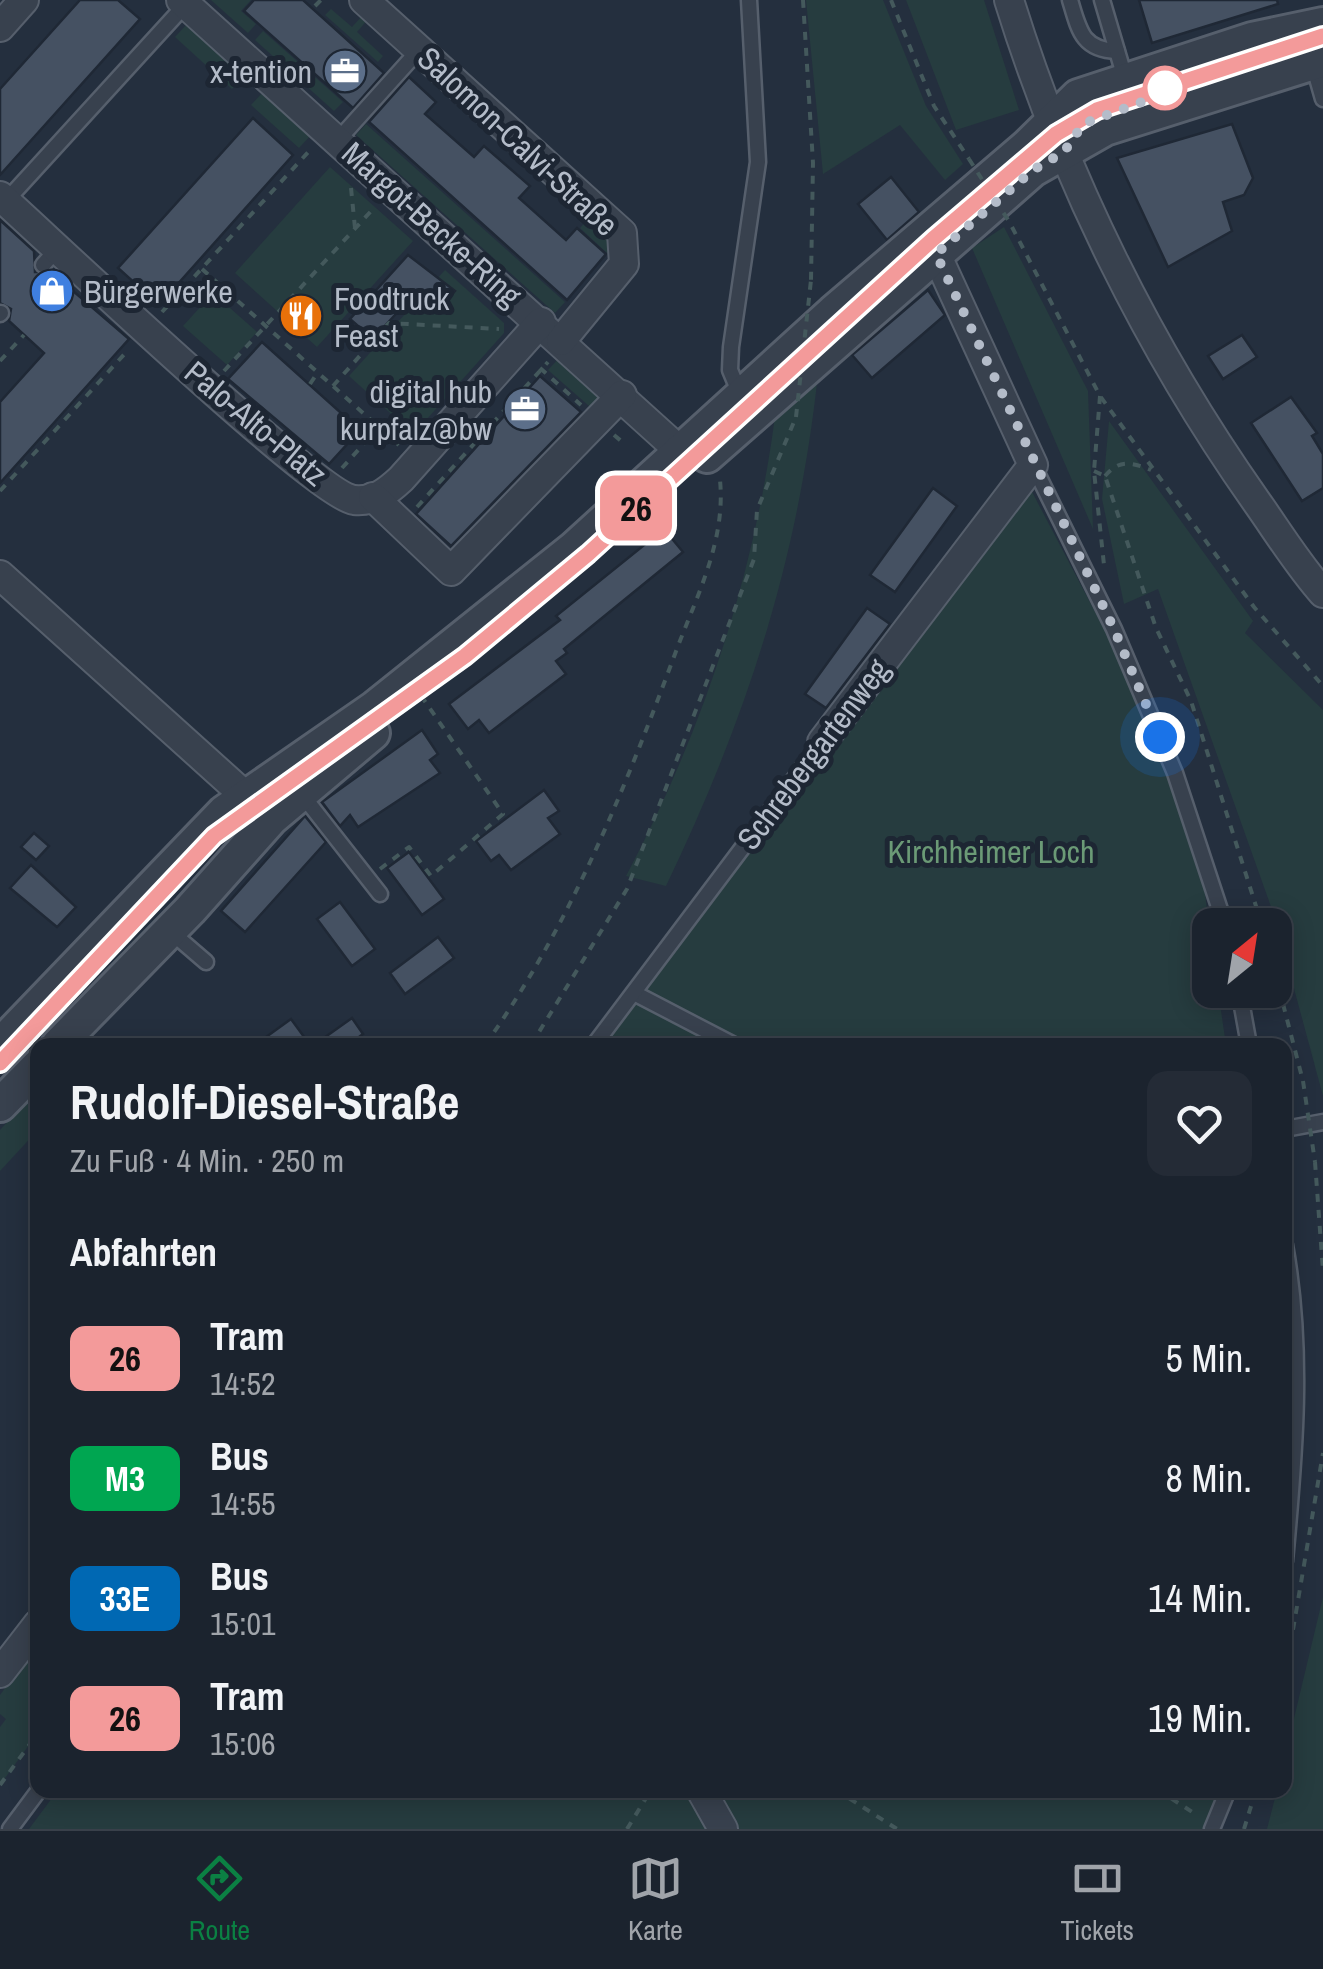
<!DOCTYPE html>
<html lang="de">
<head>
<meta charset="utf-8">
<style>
	:root { --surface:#1b232e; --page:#242b36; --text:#f1f3f6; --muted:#a0a4aa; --line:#39404a; --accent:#0b8043 }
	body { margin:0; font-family:"Archivo Narrow",sans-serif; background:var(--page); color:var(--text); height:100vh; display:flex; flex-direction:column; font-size:38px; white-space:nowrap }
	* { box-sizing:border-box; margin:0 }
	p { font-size:32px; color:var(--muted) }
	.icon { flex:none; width:55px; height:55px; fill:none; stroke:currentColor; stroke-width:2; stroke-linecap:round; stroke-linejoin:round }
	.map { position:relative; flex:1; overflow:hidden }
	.sheet { position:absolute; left:30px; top:1038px; width:1262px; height:760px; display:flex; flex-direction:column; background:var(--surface); border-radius:20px; box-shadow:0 5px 25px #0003,0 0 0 2px var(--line) }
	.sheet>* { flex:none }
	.badge { padding:0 20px; border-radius:15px; font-size:35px; line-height:65px }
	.needle { width:65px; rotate:30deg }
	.fabs { position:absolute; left:1192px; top:908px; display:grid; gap:20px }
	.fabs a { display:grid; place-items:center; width:100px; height:100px; border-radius:20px; background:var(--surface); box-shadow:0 5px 25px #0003,0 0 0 2px var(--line); font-size:50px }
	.you { position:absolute; width:50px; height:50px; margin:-25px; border:8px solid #fff; border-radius:50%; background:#1a73e8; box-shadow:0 0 0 15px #1a73e833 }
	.map>.badge { position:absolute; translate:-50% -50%; box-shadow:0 0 0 5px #fff }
	h2 { padding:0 40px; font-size:38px; line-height:90px }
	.round { display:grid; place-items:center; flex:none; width:105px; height:105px; border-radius:20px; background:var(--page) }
	.overview { display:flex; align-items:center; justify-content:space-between; height:170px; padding:0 40px }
	h1 { font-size:48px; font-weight:700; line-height:75px }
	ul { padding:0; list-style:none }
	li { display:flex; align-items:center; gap:30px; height:120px; padding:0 40px }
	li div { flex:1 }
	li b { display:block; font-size:38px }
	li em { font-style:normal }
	li .badge { min-width:110px; font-weight:700; text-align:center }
	.menu { display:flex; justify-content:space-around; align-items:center; height:140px; border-top:2px solid var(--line); background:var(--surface); font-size:28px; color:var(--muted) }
	.menu a { display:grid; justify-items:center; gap:5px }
	.menu .active { color:var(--accent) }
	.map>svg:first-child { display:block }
	.green { fill:#263c3f }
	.building { fill:#455162; stroke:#1f2835; stroke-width:2.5 }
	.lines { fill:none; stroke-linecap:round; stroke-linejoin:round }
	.service-casing { stroke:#565f6c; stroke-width:19 }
	.minor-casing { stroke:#565f6c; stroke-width:32 }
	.tertiary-casing { stroke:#565f6c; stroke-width:38 }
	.path { stroke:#44595c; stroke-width:4; stroke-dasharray:8 8; stroke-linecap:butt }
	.service { stroke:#38414e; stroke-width:14 }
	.minor { stroke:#38414e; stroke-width:28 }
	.tertiary { stroke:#38414e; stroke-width:32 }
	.tram { stroke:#5a6575; stroke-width:2.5 }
	.path-bridge { stroke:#44595c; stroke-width:4; stroke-dasharray:8 8; stroke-linecap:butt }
	.line-casing { stroke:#fff; stroke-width:22 }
	.line { stroke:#f39a9a; stroke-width:15 }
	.walk { stroke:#b4bcc9; stroke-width:10; stroke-dasharray:0 18 }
	.stop-dot { fill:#fff; stroke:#f39a9a; stroke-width:5 }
	.labels { text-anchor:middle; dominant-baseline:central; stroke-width:10; stroke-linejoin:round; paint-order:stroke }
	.poi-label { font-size:32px; fill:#b4bcc9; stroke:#1d2633; text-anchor:end }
	.street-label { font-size:32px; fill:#b4bcc9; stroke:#1d2633 }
	.park-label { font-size:32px; fill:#6b9a76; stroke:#1d2633 }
</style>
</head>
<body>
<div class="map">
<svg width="1323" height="1829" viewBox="0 0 1323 1829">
	<rect width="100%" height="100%" fill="#242f3e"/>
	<g class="green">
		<polygon points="211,0 251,0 241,11 256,24 248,33"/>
		<polygon points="806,0 883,0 926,106 963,164 945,180 900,125 823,174"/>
		<polygon points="906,0 984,0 1019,110 956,130"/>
		<polygon points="331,9 352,27 364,14 369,18 357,32 383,56 378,62 325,15"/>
		<polygon points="188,23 246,74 232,89 175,37"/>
		<polygon points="263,31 343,102 334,111 255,40"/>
		<polygon points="264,91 312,134 299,148 251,105"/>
		<polygon points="366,124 565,302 555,313 356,135"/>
		<polygon points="330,167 413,241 317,347 235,273"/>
		<polygon points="589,218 609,235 614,248 608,254 580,228"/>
		<polygon points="1004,227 1088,391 1093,529 972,248"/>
		<polygon points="445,270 504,323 504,333 418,429 408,429 349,376"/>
		<polygon points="213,293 257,332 227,365 183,326"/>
		<polygon points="561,356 609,399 597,413 548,370"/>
		<path d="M818,374C798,561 747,717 666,886L626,876C706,725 759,562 778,392Z"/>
		<polygon points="1109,421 1253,621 1245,633 1323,710 1323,1096 1275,918 1158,589 1124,604 1102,499"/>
		<polygon points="1030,488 1126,671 1200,850 1210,936 1210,990 1218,990 1226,1045 602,1045 699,911"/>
		<polygon points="37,1090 37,1131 0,1171 0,1130"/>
		<polygon points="1285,1312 1290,1337 1285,1480"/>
		<polygon points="1323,1597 1323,1829 1267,1829 1277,1790 1285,1790 1285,1756"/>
		<polygon points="37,1645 37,1734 0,1785 0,1727 6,1719 0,1714 0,1695"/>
		<polygon points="58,1790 1221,1790 1204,1829 29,1829"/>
	</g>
	<g class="building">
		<polygon points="80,0 118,0 140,19 0,175 0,89"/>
		<polygon points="254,0 303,0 384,73 353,108 244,11"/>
		<polygon points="1139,0 1277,0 1278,4 1152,43"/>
		<polygon points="409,77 436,102 425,114 474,157 484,146 530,186 519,198 566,240 577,228 606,254 567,300 369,122"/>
		<polygon points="253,118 293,155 159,305 118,268"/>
		<polygon points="1232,124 1253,178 1244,195 1223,202 1232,231 1168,267 1117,158"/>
		<polygon points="891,177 919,212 887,240 858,204"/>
		<polygon points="0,220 34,251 35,272 51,272 129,339 0,483 0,402 44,353 9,321 11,309 0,303"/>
		<polygon points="408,255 455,291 436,313 415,293 373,339 350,319"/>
		<polygon points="928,290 945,315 872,378 852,355"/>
		<polygon points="1242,335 1257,357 1223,379 1208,356"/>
		<polygon points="262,342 360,430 329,464 228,379"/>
		<polygon points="540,376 581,412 451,546 416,514"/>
		<polygon points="1291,397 1317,433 1312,436 1323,454 1323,488 1302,501 1251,423"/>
		<polygon points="933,488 957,506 895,592 870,575"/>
		<polygon points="664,529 683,552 564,649 567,653 556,661 566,674 489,733 479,720 468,729 449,704 560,620 556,616"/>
		<polygon points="867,608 890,624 826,708 805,694"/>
		<polygon points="422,730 438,754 430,760 440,773 358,827 350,815 340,826 322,802"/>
		<polygon points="544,790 559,811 548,818 560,834 511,870 499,855 491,861 476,841"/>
		<polygon points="305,816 326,842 245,932 221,911"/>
		<polygon points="34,833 49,846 36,860 21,847"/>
		<polygon points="409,852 444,899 422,915 387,868"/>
		<polygon points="31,865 76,907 57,927 10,888"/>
		<polygon points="340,902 375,949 352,966 317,919"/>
		<polygon points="438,937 454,958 405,994 390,973"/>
		<polygon points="352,1018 363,1034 348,1045 314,1045"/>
		<polygon points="291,1019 310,1045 255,1045"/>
	</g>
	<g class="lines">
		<g class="service-casing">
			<g id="service">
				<path d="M1070,0C1079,30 1082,50 1117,51"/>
				<polyline points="1102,0 1125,78"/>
				<polyline points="1313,64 1323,99"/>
				<polyline points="1178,89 1323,41"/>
				<polyline points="338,140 419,50"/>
				<polyline points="6,201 186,4"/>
				<polyline points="43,265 58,248"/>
				<polyline points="0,314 1,313"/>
				<polyline points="740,394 730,370 731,347 758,162 749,0"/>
				<polyline points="1033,465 1114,629 1175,773 1225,925"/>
				<polyline points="300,792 380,894"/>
				<polyline points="170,931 206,962"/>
				<polyline points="1239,990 1249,1045"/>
				<polyline points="634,993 734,1045"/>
				<polyline points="594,1045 822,742"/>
				<polyline points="1285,1129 1323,1122"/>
				<path d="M1285,1245C1304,1350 1295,1454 1285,1561"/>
				<polyline points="10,1829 39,1790"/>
				<polyline points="1212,1829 1228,1790"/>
			</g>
		</g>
		<g class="minor-casing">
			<g id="minor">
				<polyline points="181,0 680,451"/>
				<polyline points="364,0 622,233 624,264 561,341"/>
				<path d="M1009,0C1064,178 1149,349 1256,501C1278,532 1298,565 1323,593"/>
				<polyline points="0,27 24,0"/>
				<path d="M0,196C47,238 317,495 354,500C375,502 388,491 401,479L541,322"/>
				<polyline points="373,497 451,571 622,395"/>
				<polyline points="0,575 262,811"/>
				<polyline points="822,742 1033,465 936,254"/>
				<polyline points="0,1673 38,1624"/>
				<polyline points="701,1790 723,1829"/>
			</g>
		</g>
		<g class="tertiary-casing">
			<g id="tertiary">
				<polyline points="707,456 1033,170 1105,129 1323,60"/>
				<polyline points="0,1045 224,812 374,708 574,548 833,312 1026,147 1078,96 1252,39 1323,24"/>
				<polyline points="58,1045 190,910 271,819 373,733"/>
				<polyline points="0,1105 38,1066"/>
			</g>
		</g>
		<g class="path">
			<polyline points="803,0 813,163 811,280"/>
			<polyline points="891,0 934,106 969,159"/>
			<polyline points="315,6 321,0"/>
			<polyline points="351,188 355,228"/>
			<polyline points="1012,227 1100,396 1254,607 1323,686"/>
			<polyline points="202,269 400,446"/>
			<polyline points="162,312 311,149"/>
			<polyline points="0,361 24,335"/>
			<polyline points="540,368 581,405"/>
			<polyline points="224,371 373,209"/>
			<polyline points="310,384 318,372"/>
			<polyline points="333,386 389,323 499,329"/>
			<polyline points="1100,396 1094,471 1104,565"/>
			<polyline points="614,435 626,445"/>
			<polyline points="342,468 379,427"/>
			<polyline points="1094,471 1105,476 1156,628 1191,701 1262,925"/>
			<path d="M1105,476C1120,459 1130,462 1151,470"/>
			<polyline points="0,491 129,349"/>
			<polyline points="417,507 548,362"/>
			<polyline points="380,869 409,847 431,876 503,814 424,700"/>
			<polyline points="1275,973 1303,1081"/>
			<path d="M485,1045C570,926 624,791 675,654C696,597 726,542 720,480"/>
			<polyline points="531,1045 627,889 754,559 757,510 796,417"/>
			<polyline points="1315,1162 1323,1271"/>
			<polyline points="1285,1677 1323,1453"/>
			<polyline points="0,1785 38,1733"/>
			<polyline points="836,1790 897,1829"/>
			<polyline points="1158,1790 1197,1815"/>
			<polyline points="627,1829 651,1790"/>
			<polyline points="1244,1829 1256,1790"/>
		</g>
		<use href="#service" class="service"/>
		<use href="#minor" class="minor"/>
		<use href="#tertiary" class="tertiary"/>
		<polyline class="tram" points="0,1063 197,851 232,820 465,655 588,553 933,239 1057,134 1097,109 1323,35"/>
		<g class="path-bridge">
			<polyline points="969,159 1010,223"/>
			<polyline points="796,417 811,280"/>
			<polyline points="1303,1081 1315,1162"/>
		</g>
	</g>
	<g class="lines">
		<g class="line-casing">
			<polyline id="line" points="0,1063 214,836 465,656 588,554 933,239 1056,134 1097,110 1323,36"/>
		</g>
		<use href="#line" class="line"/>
		<polyline class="walk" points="1160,737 1114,629 936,254 1033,170 1064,152 1083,124 1174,90 1165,88"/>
	</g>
	<defs>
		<g id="office-disc" transform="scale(2.25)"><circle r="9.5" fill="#5c6f8a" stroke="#1d2633"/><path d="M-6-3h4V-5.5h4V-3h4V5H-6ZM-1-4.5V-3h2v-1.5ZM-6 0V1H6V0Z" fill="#fff"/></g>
		<g id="shop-disc" transform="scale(2.25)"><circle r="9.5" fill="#3f7fe0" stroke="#1d2633"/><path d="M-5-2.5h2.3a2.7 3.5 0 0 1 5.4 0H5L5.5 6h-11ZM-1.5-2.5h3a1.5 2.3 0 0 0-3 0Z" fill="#fff"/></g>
		<g id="restaurant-disc" transform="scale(2.25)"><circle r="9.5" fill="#e8710a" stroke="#1d2633"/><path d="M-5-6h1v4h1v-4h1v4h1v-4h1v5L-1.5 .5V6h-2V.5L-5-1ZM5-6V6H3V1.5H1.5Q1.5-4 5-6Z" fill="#fff"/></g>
	</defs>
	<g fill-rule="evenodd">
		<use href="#office-disc" x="345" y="71"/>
		<use href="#shop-disc" x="52" y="291"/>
		<use href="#restaurant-disc" x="301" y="316"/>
		<use href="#office-disc" x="525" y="409"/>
	</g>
	<circle class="stop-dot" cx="1165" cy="88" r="20"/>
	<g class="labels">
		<g class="poi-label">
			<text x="312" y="71">x-tention</text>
			<text x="84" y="291" text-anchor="start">Bürgerwerke</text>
			<text x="334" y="298" text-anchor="start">Foodtruck<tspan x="334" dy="37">Feast</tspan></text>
			<text x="492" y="391">digital hub<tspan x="492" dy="37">kurpfalz@bw</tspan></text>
		</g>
		<g class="street-label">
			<text transform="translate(518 141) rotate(43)">Salomon-Calvi-Straße</text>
			<text transform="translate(432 224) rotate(42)">Margot-Becke-Ring</text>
			<text transform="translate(256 423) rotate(40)">Palo-Alto-Platz</text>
			<text transform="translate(813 754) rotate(-53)">Schrebergartenweg</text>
		</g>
		<g class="park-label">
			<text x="991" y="851">Kirchheimer Loch</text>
		</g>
	</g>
</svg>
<div class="fabs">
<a><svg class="needle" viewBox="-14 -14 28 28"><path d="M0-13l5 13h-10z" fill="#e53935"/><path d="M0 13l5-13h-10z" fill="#a0a4aa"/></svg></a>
</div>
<div class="you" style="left:1160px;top:737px"></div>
<b class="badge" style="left:636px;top:508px;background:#f39a9a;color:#111">26</b>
<section class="sheet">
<div class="overview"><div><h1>Rudolf-Diesel-Straße</h1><p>Zu Fuß · 4 Min. · 250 m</p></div><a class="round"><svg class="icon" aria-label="heart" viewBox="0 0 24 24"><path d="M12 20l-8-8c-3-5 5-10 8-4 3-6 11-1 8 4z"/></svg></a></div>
<h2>Abfahrten</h2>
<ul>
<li><span class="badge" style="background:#f39a9a;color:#111">26</span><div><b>Tram</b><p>14:52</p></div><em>5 Min.</em></li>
<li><span class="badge" style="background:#00a651;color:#fff">M3</span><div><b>Bus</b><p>14:55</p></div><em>8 Min.</em></li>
<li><span class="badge" style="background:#0068b3;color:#fff">33E</span><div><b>Bus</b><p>15:01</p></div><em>14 Min.</em></li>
<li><span class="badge" style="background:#f39a9a;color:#111">26</span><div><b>Tram</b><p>15:06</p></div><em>19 Min.</em></li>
</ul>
</section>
</div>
<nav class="menu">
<a class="active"><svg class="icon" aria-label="directions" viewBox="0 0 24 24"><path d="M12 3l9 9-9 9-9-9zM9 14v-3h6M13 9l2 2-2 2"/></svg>Route</a>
<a><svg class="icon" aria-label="map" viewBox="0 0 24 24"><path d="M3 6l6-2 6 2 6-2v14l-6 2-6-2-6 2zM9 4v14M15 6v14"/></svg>Karte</a>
<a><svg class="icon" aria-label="tickets" viewBox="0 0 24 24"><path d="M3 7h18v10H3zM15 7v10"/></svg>Tickets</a>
</nav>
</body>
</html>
